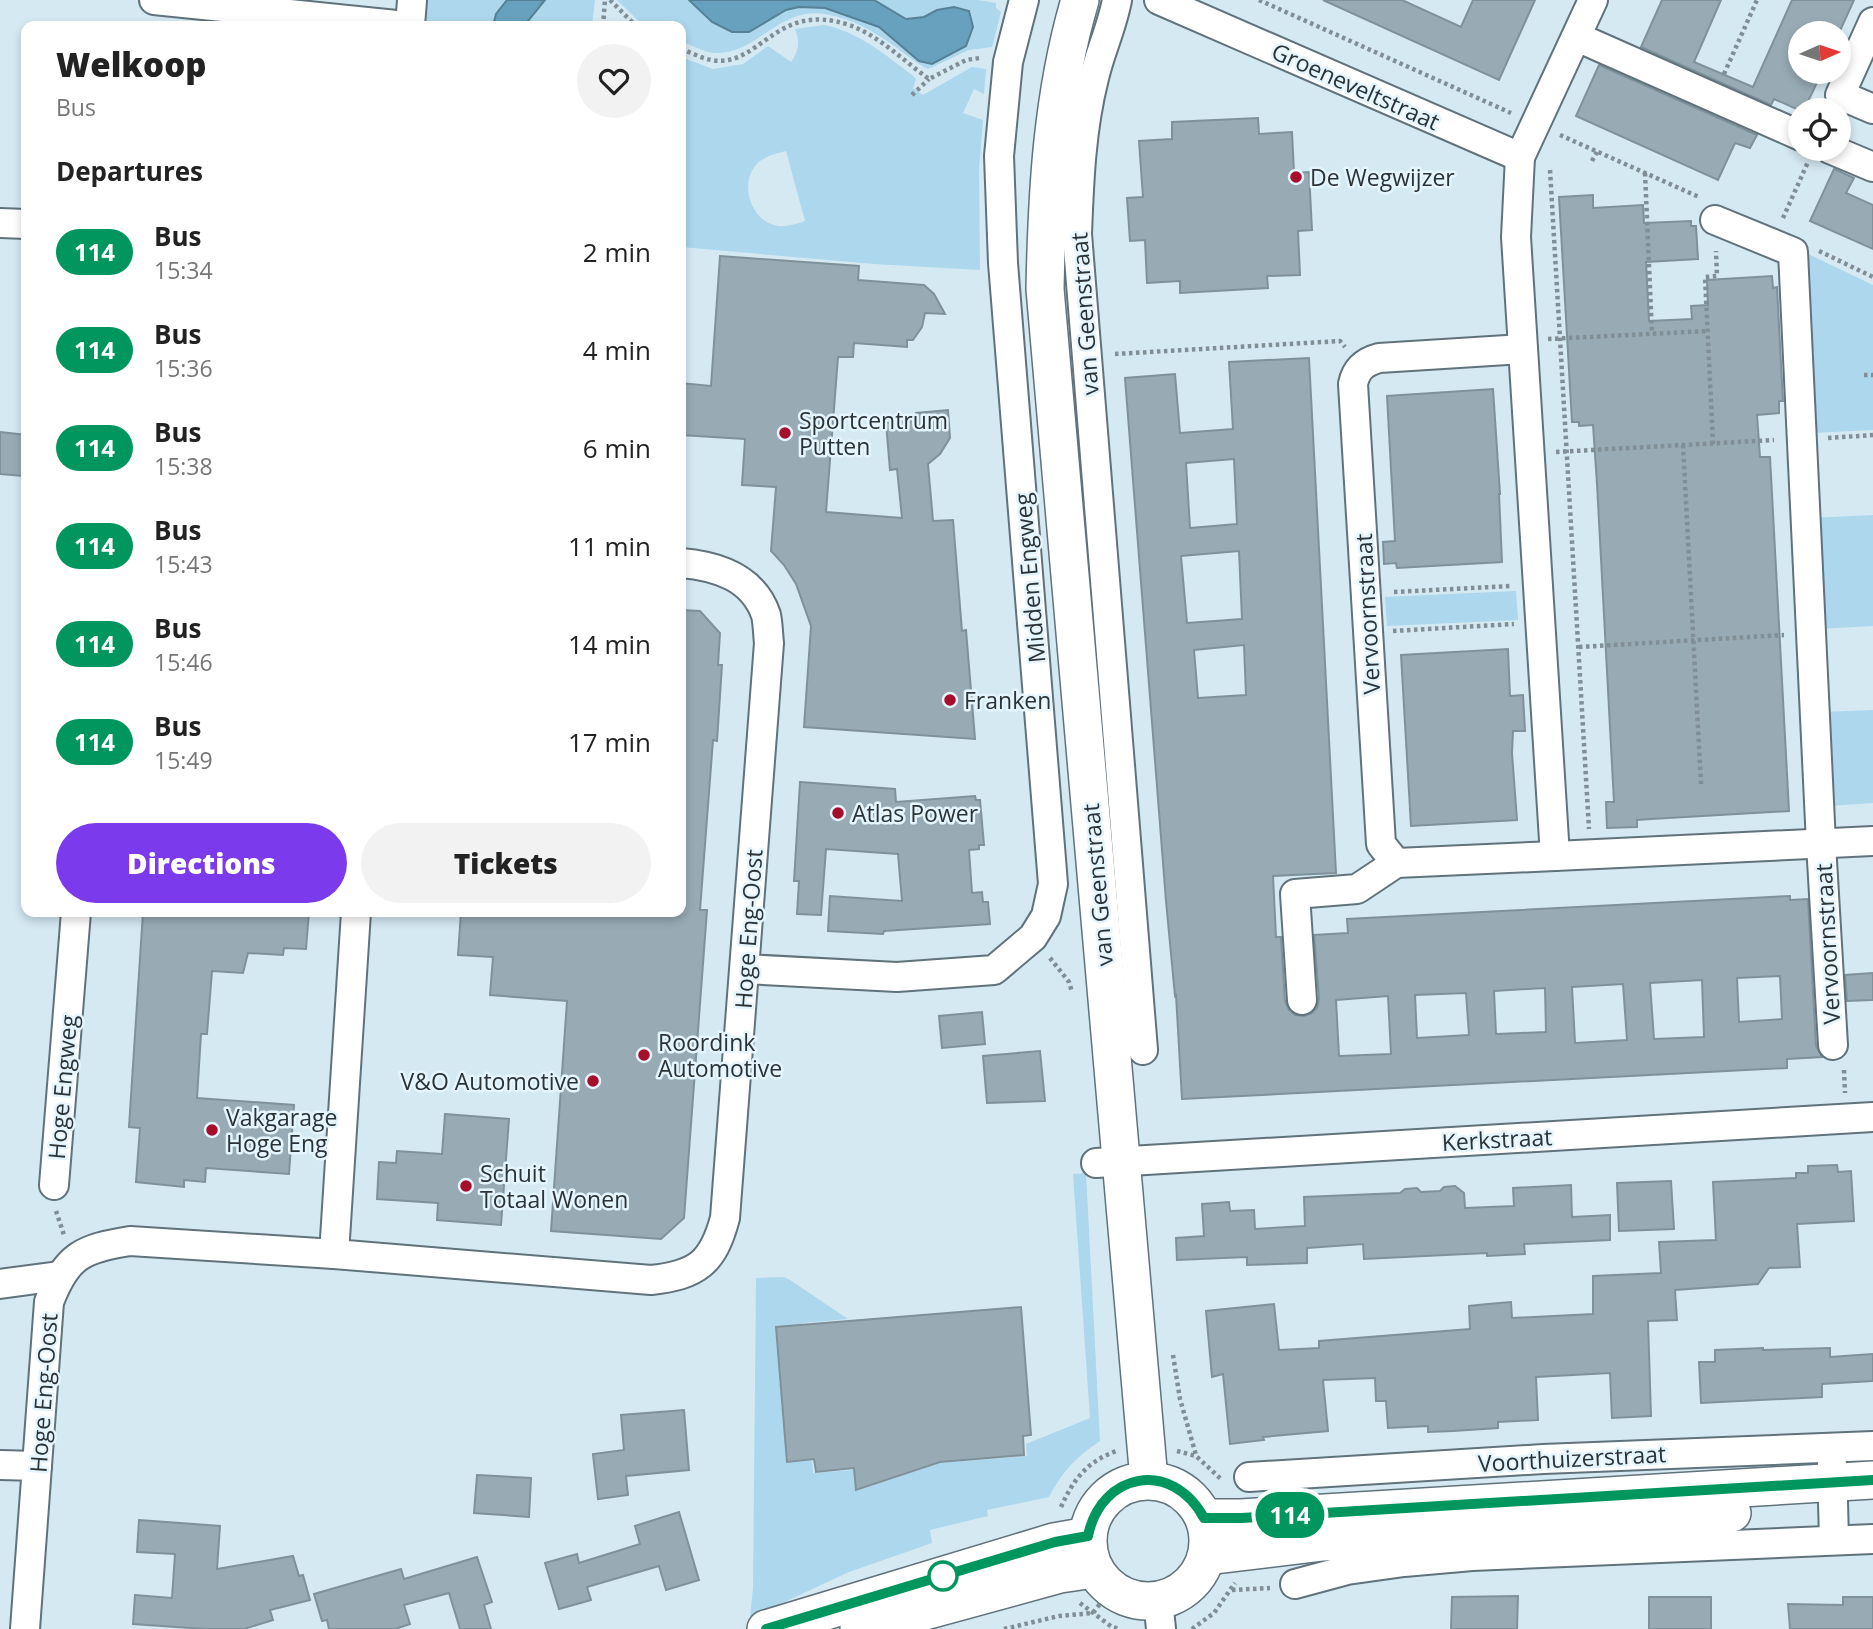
<!DOCTYPE html>
<html lang="en">
<head>
<meta charset="utf-8">
<style>
	:root { --surface:#fff; --page:#f2f2f2; --text:#222; --muted:#767676; --accent:#7c3aed }
	body { margin:0; font-family:"Open Sans",sans-serif; background:var(--page); color:var(--text); height:100vh; display:flex; flex-direction:column; font-size:26px; white-space:nowrap }
	* { box-sizing:border-box; margin:0 }
	p { font-size:23px; color:var(--muted) }
	.icon { flex:none; width:38px; height:38px; fill:none; stroke:currentColor; stroke-width:2; stroke-linecap:round; stroke-linejoin:round }
	.map { position:relative; flex:1; overflow:hidden }
	.drawer { position:absolute; left:21px; top:21px; width:665px; height:896px; display:flex; flex-direction:column; background:var(--surface); border-radius:14px; box-shadow:0 4px 10px #0003 }
	.drawer>* { flex:none }
	.badge { padding:0 14px; border-radius:23px; font-size:24px; line-height:46px }
	.needle { width:46px; rotate:87deg }
	.fabs { position:absolute; left:1788px; top:21px; display:grid; gap:14px }
	.fabs a { display:grid; place-items:center; width:63px; height:63px; border-radius:50%; background:var(--surface); box-shadow:0 4px 10px #0003; font-size:35px }
	.map>.badge { position:absolute; translate:-50% -50%; box-shadow:0 0 0 4px #fff }
	h2 { padding:0 35px; font-size:26px; line-height:63px }
	.round { display:grid; place-items:center; flex:none; width:74px; height:74px; border-radius:37px; background:var(--page) }
	.summary { display:flex; align-items:center; justify-content:space-between; height:119px; padding:0 35px }
	h1 { font-size:33px; font-weight:800; line-height:52px }
	.button { display:flex; gap:14px; margin-top:auto; padding:14px 35px }
	.button a { flex:1; height:80px; border-radius:42px; background:var(--accent); color:#fff; font-size:28px; font-weight:800; line-height:80px; text-align:center }
	.button a+a { background:var(--page); color:var(--text) }
	ul { padding:0; list-style:none }
	li { display:flex; align-items:center; gap:21px; height:98px; padding:0 35px }
	li div { flex:1 }
	li b { display:block; font-size:26px }
	li em { font-style:normal }
	li .badge { min-width:77px; font-weight:700; text-align:center }
	.map>svg:first-child { display:block }
	.green { fill:#acd7ed; fill-rule:evenodd }
	.water { fill:#68a1bd; stroke:#568095; stroke-width:2 }
	.building { fill:#98abb5; stroke:#7f929b; stroke-width:2; fill-rule:evenodd }
	.lines { fill:none; stroke-linecap:round; stroke-linejoin:round }
	.minor-casing { stroke:#60727b; stroke-width:32 }
	.major-casing { stroke:#60727b; stroke-width:40 }
	.path { stroke:#818e95; stroke-width:4.5; stroke-dasharray:3.5 3.5; stroke-linecap:butt }
	.minor { stroke:#fff; stroke-width:28 }
	.major { stroke:#fff; stroke-width:37 }
	.line-casing { stroke:#fff; stroke-width:16 }
	.line { stroke:#00965e; stroke-width:10 }
	.poi-dot { fill:#a70e2c; stroke:#e5f5fe; stroke-width:2.5 }
	.stop-dot { fill:#fff; stroke:#00965e; stroke-width:3.5 }
	.labels { text-anchor:middle; dominant-baseline:central; stroke-width:5; stroke-linejoin:round; paint-order:stroke }
	.street-label { font-size:23px; fill:#2c3337; stroke:#e5f5fe }
	.poi-label { font-size:23px; fill:#2c3337; stroke:#e5f5fe; text-anchor:start }
</style>
</head>
<body>
<div class="map">
<svg width="1873" height="1629" viewBox="0 0 1873 1629">
	<rect width="100%" height="100%" fill="#d5e9f3"/>
	<g class="green">
		<polygon points="427,0 595,0 592,26 424,26"/>
		<path d="M617,0H978L996,3V8L1001,12L992,47L969,50L928,69C917,64 907,55 897,48C875,32 852,18 824,14C779,7 757,54 716,53C705,53 691,45 681,41V26H644Z"/>
		<path d="M824,25C859,32 884,54 912,75L916,79L913,88L923,95L972,67L986,69L984,94L974,89L963,113L983,120L979,171L980,270L874,264L681,247V57L713,69L743,64L768,46L791,62C799,51 800,41 795,29ZM786,151L805,221C796,224 787,227 778,226C751,222 739,184 756,165C764,156 775,154 786,151Z"/>
		<polygon points="1804,252 1873,285 1873,430 1813,433"/>
		<polygon points="1873,515 1873,626 1818,629 1811,518"/>
		<polygon points="1516,591 1518,620 1387,626 1385,597"/>
		<polygon points="1873,710 1873,803 1829,806 1823,712"/>
		<path d="M1086,1173L1100,1441C1075,1458 1063,1471 1049,1497L987,1510L988,1516L930,1530L932,1543L849,1572L750,1618L753,1588L756,1278L784,1277L790,1280L848,1319L802,1323L813,1473L854,1470L856,1491L940,1463L1027,1456L1026,1444L1090,1418L1073,1174Z"/>
	</g>
	<g class="water">
		<polygon points="507,0 545,0 524,26 493,26 496,14"/>
		<polygon points="689,0 874,0 906,19 924,17 937,10 954,7 969,11 973,27 966,46 932,64 919,61 879,27 825,8 799,7 786,10 749,32 732,32 712,22"/>
	</g>
	<g class="building">
		<polygon points="1323,0 1402,0 1461,27 1473,0 1535,0 1499,80"/>
		<polygon points="1662,0 1721,0 1694,62 1753,87 1792,0 1854,0 1839,33 1801,33 1801,72 1822,72 1804,110 1801,111 1774,99 1771,105 1641,47"/>
		<polygon points="1599,65 1757,135 1750,148 1735,143 1718,180 1576,116"/>
		<polygon points="1258,118 1259,134 1292,132 1294,173 1309,172 1312,230 1298,231 1300,275 1267,276 1268,288 1180,293 1180,281 1147,283 1145,240 1130,241 1127,198 1143,197 1139,141 1172,139 1172,122"/>
		<polygon points="1834,169 1854,178 1846,193 1873,205 1873,249 1810,221"/>
		<polygon points="1593,195 1593,208 1643,205 1644,223 1691,221 1691,226 1696,226 1698,259 1646,262 1649,321 1692,319 1691,306 1708,305 1707,280 1772,276 1773,288 1777,287 1783,401 1779,401 1779,413 1757,415 1760,457 1770,457 1789,811 1651,819 1637,820 1637,827 1607,828 1606,802 1614,802 1597,484 1593,425 1579,426 1579,422 1572,422 1559,197"/>
		<polygon points="720,256 859,266 858,280 924,285 934,294 945,314 925,313 922,327 913,340 907,340 907,347 854,343 853,357 838,357 826,512 902,518 897,469 890,470 886,423 917,420 916,413 948,410 950,438 940,454 928,464 933,521 953,520 962,631 966,630 975,739 804,727 811,626 796,584 784,565 771,551 776,487 742,485 745,439 681,435 681,383 711,386"/>
		<path d="M1309,358L1336,873L1273,876L1276,937H1281L1285,1001L1289,1010L1295,1015L1304,1016L1312,1013L1317,1008L1319,999L1314,935L1348,933L1347,919L1790,896V900L1808,899L1816,1046L1822,1057L1787,1059V1068L1182,1099L1176,995L1175,996L1166,901L1125,378L1175,374L1180,433L1233,429L1229,362ZM1234,459L1237,524L1190,528L1186,463ZM1239,551L1242,619L1187,623L1181,556ZM1244,645L1246,695L1198,698L1194,650ZM1780,976L1782,1019L1739,1022L1737,978ZM1702,980L1704,1037L1654,1039L1650,983ZM1623,984L1627,1040L1575,1043L1572,987ZM1545,988L1546,1032L1496,1034L1494,991ZM1466,993L1469,1035L1417,1038L1415,995ZM1388,996L1391,1054L1339,1056L1336,1000Z"/>
		<polygon points="1493,389 1500,494 1499,494 1502,562 1397,568 1396,563 1384,564 1383,542 1395,541 1387,396"/>
		<polygon points="0,432 26,435 23,476 0,474"/>
		<polygon points="681,610 700,611 720,633 718,665 722,665 717,741 713,740 700,910 707,910 684,1218 661,1239 551,1231 567,1001 490,995 493,957 458,955 461,912 681,912"/>
		<polygon points="1508,649 1510,696 1523,695 1525,731 1513,731 1512,753 1517,820 1411,826 1401,655"/>
		<polygon points="800,782 895,789 896,802 975,796 976,800 980,800 984,845 979,845 979,849 969,850 972,893 982,892 983,902 988,902 990,924 884,931 883,934 828,931 830,896 902,901 898,854 826,849 821,915 797,914 799,881 794,881"/>
		<polygon points="143,912 309,912 306,949 284,948 283,955 248,953 243,973 212,971 207,1034 201,1034 197,1098 294,1105 289,1174 206,1168 205,1182 184,1180 184,1187 136,1182 140,1128 129,1127"/>
		<polygon points="1873,973 1873,1000 1847,1001 1845,975"/>
		<polygon points="982,1012 985,1044 942,1048 939,1016"/>
		<polygon points="1040,1051 1045,1101 987,1103 983,1056"/>
		<polygon points="445,1114 509,1119 501,1225 437,1220 438,1203 377,1199 379,1162 396,1163 397,1151 442,1154"/>
		<polygon points="1837,1165 1838,1172 1851,1171 1854,1221 1797,1224 1800,1267 1769,1268 1758,1284 1675,1290 1677,1320 1648,1321 1651,1416 1612,1418 1610,1373 1536,1377 1538,1420 1498,1422 1498,1428 1453,1431 1428,1432 1428,1426 1388,1428 1386,1401 1376,1401 1375,1378 1323,1380 1328,1431 1263,1437 1264,1440 1230,1444 1223,1374 1212,1377 1206,1311 1274,1304 1279,1350 1319,1348 1319,1341 1470,1329 1469,1306 1488,1304 1511,1302 1512,1318 1593,1314 1593,1276 1661,1273 1659,1242 1716,1240 1713,1182 1796,1178 1796,1173 1808,1173 1808,1166"/>
		<polygon points="1671,1181 1674,1229 1619,1231 1617,1183"/>
		<polygon points="1571,1185 1572,1217 1610,1215 1610,1240 1524,1244 1525,1254 1487,1256 1487,1253 1364,1259 1363,1244 1307,1248 1307,1263 1247,1265 1247,1257 1177,1260 1176,1238 1204,1236 1202,1204 1229,1202 1230,1211 1254,1210 1255,1229 1305,1226 1304,1197 1400,1193 1405,1189 1417,1188 1421,1192 1440,1191 1444,1187 1455,1186 1464,1193 1465,1208 1514,1206 1513,1188"/>
		<polygon points="1021,1307 1031,1435 1023,1436 1024,1455 940,1462 856,1490 854,1468 816,1472 814,1459 787,1462 776,1327"/>
		<polygon points="1763,1348 1763,1350 1830,1348 1830,1357 1873,1354 1873,1381 1822,1384 1822,1397 1701,1403 1699,1362 1715,1362 1715,1350"/>
		<polygon points="684,1410 689,1470 626,1476 628,1495 598,1499 593,1454 624,1450 621,1415"/>
		<polygon points="477,1475 531,1478 529,1517 474,1513"/>
		<polygon points="679,1512 699,1580 666,1590 659,1566 587,1587 591,1600 559,1609 545,1563 577,1554 579,1563 640,1544 635,1526"/>
		<polygon points="139,1520 220,1526 217,1569 293,1556 299,1576 303,1575 310,1600 270,1610 273,1620 244,1629 205,1629 133,1624 135,1595 172,1598 175,1554 137,1552"/>
		<polygon points="477,1557 492,1602 484,1605 491,1629 460,1629 449,1593 404,1605 410,1624 395,1629 329,1629 327,1620 322,1621 314,1594 401,1569 404,1579"/>
		<polygon points="1518,1596 1517,1629 1451,1629 1452,1597"/>
		<rect x="1649" y="1597" width="62" height="32"/>
		<polygon points="1843,1597 1873,1597 1873,1629 1790,1629 1788,1604 1843,1605"/>
	</g>
	<g class="lines">
		<g class="minor-casing">
			<g id="minor">
				<polyline points="154,0 406,26"/>
				<path d="M1117,0C1112,27 1100,52 1094,78C1081,129 1079,181 1077,234L1143,1050"/>
				<polyline points="1159,0 1520,157 1593,0"/>
				<polyline points="1873,22 1840,95 1873,109"/>
				<polyline points="410,26 412,0"/>
				<polyline points="1577,37 1801,136"/>
				<polyline points="1830,149 1873,167"/>
				<polyline points="1520,157 1516,237 1555,856 1873,841"/>
				<polyline points="1715,220 1793,252 1821,844 1833,1045"/>
				<polyline points="0,223 26,224"/>
				<path d="M1523,349L1379,358C1364,362 1356,369 1353,384L1381,844L1396,863L1555,856"/>
				<path d="M356,912L334,1254L651,1280C697,1275 713,1263 725,1218L769,643C768,635 768,624 766,615C753,577 717,566 681,563"/>
				<polyline points="745,969 897,977 994,970 1033,937 1046,916 1053,884 1003,263 999,156 1008,62 1024,0"/>
				<polyline points="1302,1000 1295,894 1357,889 1396,863"/>
				<polyline points="1096,1163 1873,1117"/>
				<polyline points="54,1185 76,912"/>
				<polyline points="0,1284 59,1276"/>
				<polyline points="1832,1464 1834,1540"/>
				<polyline points="0,1465 37,1466"/>
				<polyline points="1249,1477 1543,1459 1873,1446"/>
				<polyline points="1295,1584 1347,1570 1404,1562 1472,1556 1873,1539"/>
				<polyline points="1158,1600 1161,1629"/>
				<path d="M25,1629L49,1302C67,1255 82,1249 130,1241L334,1254"/>
			</g>
		</g>
		<g class="major-casing">
			<g id="major">
				<path d="M1080,0C1052,95 1047,191 1045,289L1149,1480"/>
				<circle cx="1148" cy="1541" r="60"/>
				<polyline points="1204,1518 1241,1518 1873,1480"/>
				<polyline points="1207,1556 1323,1542 1732,1513"/>
				<polyline points="766,1629 1054,1542 1088,1536"/>
				<polyline points="859,1629 1060,1574 1094,1569"/>
			</g>
		</g>
		<g class="path">
			<polyline points="610,0 636,26"/>
			<polyline points="1259,0 1511,113"/>
			<polyline points="603,26 605,0"/>
			<path d="M681,49C690,52 701,58 711,60C760,69 775,0 849,25C878,35 904,61 929,79L966,60L980,58"/>
			<polyline points="1724,74 1757,0"/>
			<polyline points="912,95 929,79"/>
			<polyline points="1560,135 1699,197"/>
			<polyline points="1592,161 1597,152"/>
			<polyline points="1550,170 1589,829"/>
			<polyline points="1645,173 1652,334"/>
			<polyline points="1783,218 1808,162"/>
			<polyline points="1819,251 1873,277"/>
			<polyline points="1548,339 1708,331"/>
			<polyline points="1115,354 1340,341 1345,347"/>
			<polyline points="1864,375 1873,375"/>
			<polyline points="1828,438 1873,435"/>
			<polyline points="1713,444 1705,277 1717,276 1716,251"/>
			<polyline points="1683,445 1701,784"/>
			<polyline points="1556,452 1774,440"/>
			<polyline points="1394,592 1511,586"/>
			<polyline points="1393,631 1514,624"/>
			<polyline points="1579,647 1784,635"/>
			<polyline points="1050,958 1069,982 1072,992"/>
			<polyline points="1844,1070 1845,1093"/>
			<polyline points="56,1211 64,1235"/>
			<polyline points="1173,1355 1180,1399 1196,1455"/>
			<polyline points="1177,1451 1196,1456 1221,1479"/>
			<path d="M1061,1507C1073,1480 1087,1461 1117,1451"/>
			<polyline points="1232,1590 1270,1588"/>
			<polyline points="1080,1603 1112,1627 1120,1629"/>
			<polyline points="1004,1629 1059,1616 1093,1613 1102,1601"/>
			<polyline points="1192,1629 1214,1613 1235,1583"/>
		</g>
		<use href="#minor" class="minor"/>
		<use href="#major" class="major"/>
	</g>
	<g class="lines">
		<g class="line-casing">
			<path id="line" d="M766,1629L1055,1542L1088,1536C1101,1472 1172,1459 1204,1518H1241L1873,1480"/>
		</g>
		<use href="#line" class="line"/>
	</g>
	<g class="poi-dot">
		<circle cx="1296" cy="177" r="7"/>
		<circle cx="785" cy="433" r="7"/>
		<circle cx="950" cy="700" r="7"/>
		<circle cx="838" cy="813" r="7"/>
		<circle cx="644" cy="1055" r="7"/>
		<circle cx="593" cy="1081" r="7"/>
		<circle cx="212" cy="1130" r="7"/>
		<circle cx="466" cy="1186" r="7"/>
	</g>
	<circle class="stop-dot" cx="943" cy="1576" r="14"/>
	<g class="labels">
		<g class="street-label">
			<text transform="translate(1356 86) rotate(24)">Groeneveltstraat</text>
			<text transform="translate(1084 314) rotate(-94)">van Geenstraat</text>
			<text transform="translate(1029 578) rotate(-95)">Midden Engweg</text>
			<text transform="translate(1367 614) rotate(-93)">Vervoornstraat</text>
			<text transform="translate(1097 885) rotate(-95)">van Geenstraat</text>
			<text transform="translate(748 929) rotate(-86)">Hoge Eng-Oost</text>
			<text transform="translate(1827 944) rotate(-93)">Vervoornstraat</text>
			<text transform="translate(62 1087) rotate(-85)">Hoge Engweg</text>
			<text transform="translate(1497 1139) rotate(-3)">Kerkstraat</text>
			<text transform="translate(43 1393) rotate(-86)">Hoge Eng-Oost</text>
			<text transform="translate(1572 1458) rotate(-3)">Voorthuizerstraat</text>
		</g>
		<g class="poi-label">
			<text x="1310" y="177">De Wegwijzer</text>
			<text x="799" y="420">Sportcentrum<tspan x="799" dy="26">Putten</tspan></text>
			<text x="964" y="700">Franken</text>
			<text x="852" y="813">Atlas Power</text>
			<text x="658" y="1042">Roordink<tspan x="658" dy="26">Automotive</tspan></text>
			<text x="579" y="1081" text-anchor="end">V&amp;O Automotive</text>
			<text x="226" y="1117">Vakgarage<tspan x="226" dy="26">Hoge Eng</tspan></text>
			<text x="480" y="1173">Schuit<tspan x="480" dy="26">Totaal Wonen</tspan></text>
		</g>
	</g>
</svg>
<div class="fabs">
<a><svg class="needle" viewBox="-14 -14 28 28"><path d="M0-13l5 13h-10z" fill="#e53935"/><path d="M0 13l5-13h-10z" fill="#767676"/></svg></a>
<a><svg class="icon" aria-label="locate" viewBox="0 0 24 24"><circle cx="12" cy="12" r="6"/><path d="M12 2v4M12 18v4M2 12h4M18 12h4"/></svg></a>
</div>
<b class="badge" style="left:1290px;top:1515px;background:#00965e;color:#fff">114</b>
<section class="drawer">
<div class="summary"><div><h1>Welkoop</h1><p>Bus</p></div><a class="round"><svg class="icon" aria-label="heart" viewBox="0 0 24 24"><path d="M12 20l-8-8c-3-5 5-10 8-4 3-6 11-1 8 4z"/></svg></a></div>
<h2>Departures</h2>
<ul>
<li><span class="badge" style="background:#00965e;color:#fff">114</span><div><b>Bus</b><p>15:34</p></div><em>2 min</em></li>
<li><span class="badge" style="background:#00965e;color:#fff">114</span><div><b>Bus</b><p>15:36</p></div><em>4 min</em></li>
<li><span class="badge" style="background:#00965e;color:#fff">114</span><div><b>Bus</b><p>15:38</p></div><em>6 min</em></li>
<li><span class="badge" style="background:#00965e;color:#fff">114</span><div><b>Bus</b><p>15:43</p></div><em>11 min</em></li>
<li><span class="badge" style="background:#00965e;color:#fff">114</span><div><b>Bus</b><p>15:46</p></div><em>14 min</em></li>
<li><span class="badge" style="background:#00965e;color:#fff">114</span><div><b>Bus</b><p>15:49</p></div><em>17 min</em></li>
</ul>
<div class="button"><a>Directions</a><a>Tickets</a></div>
</section>
</div>
</body>
</html>
